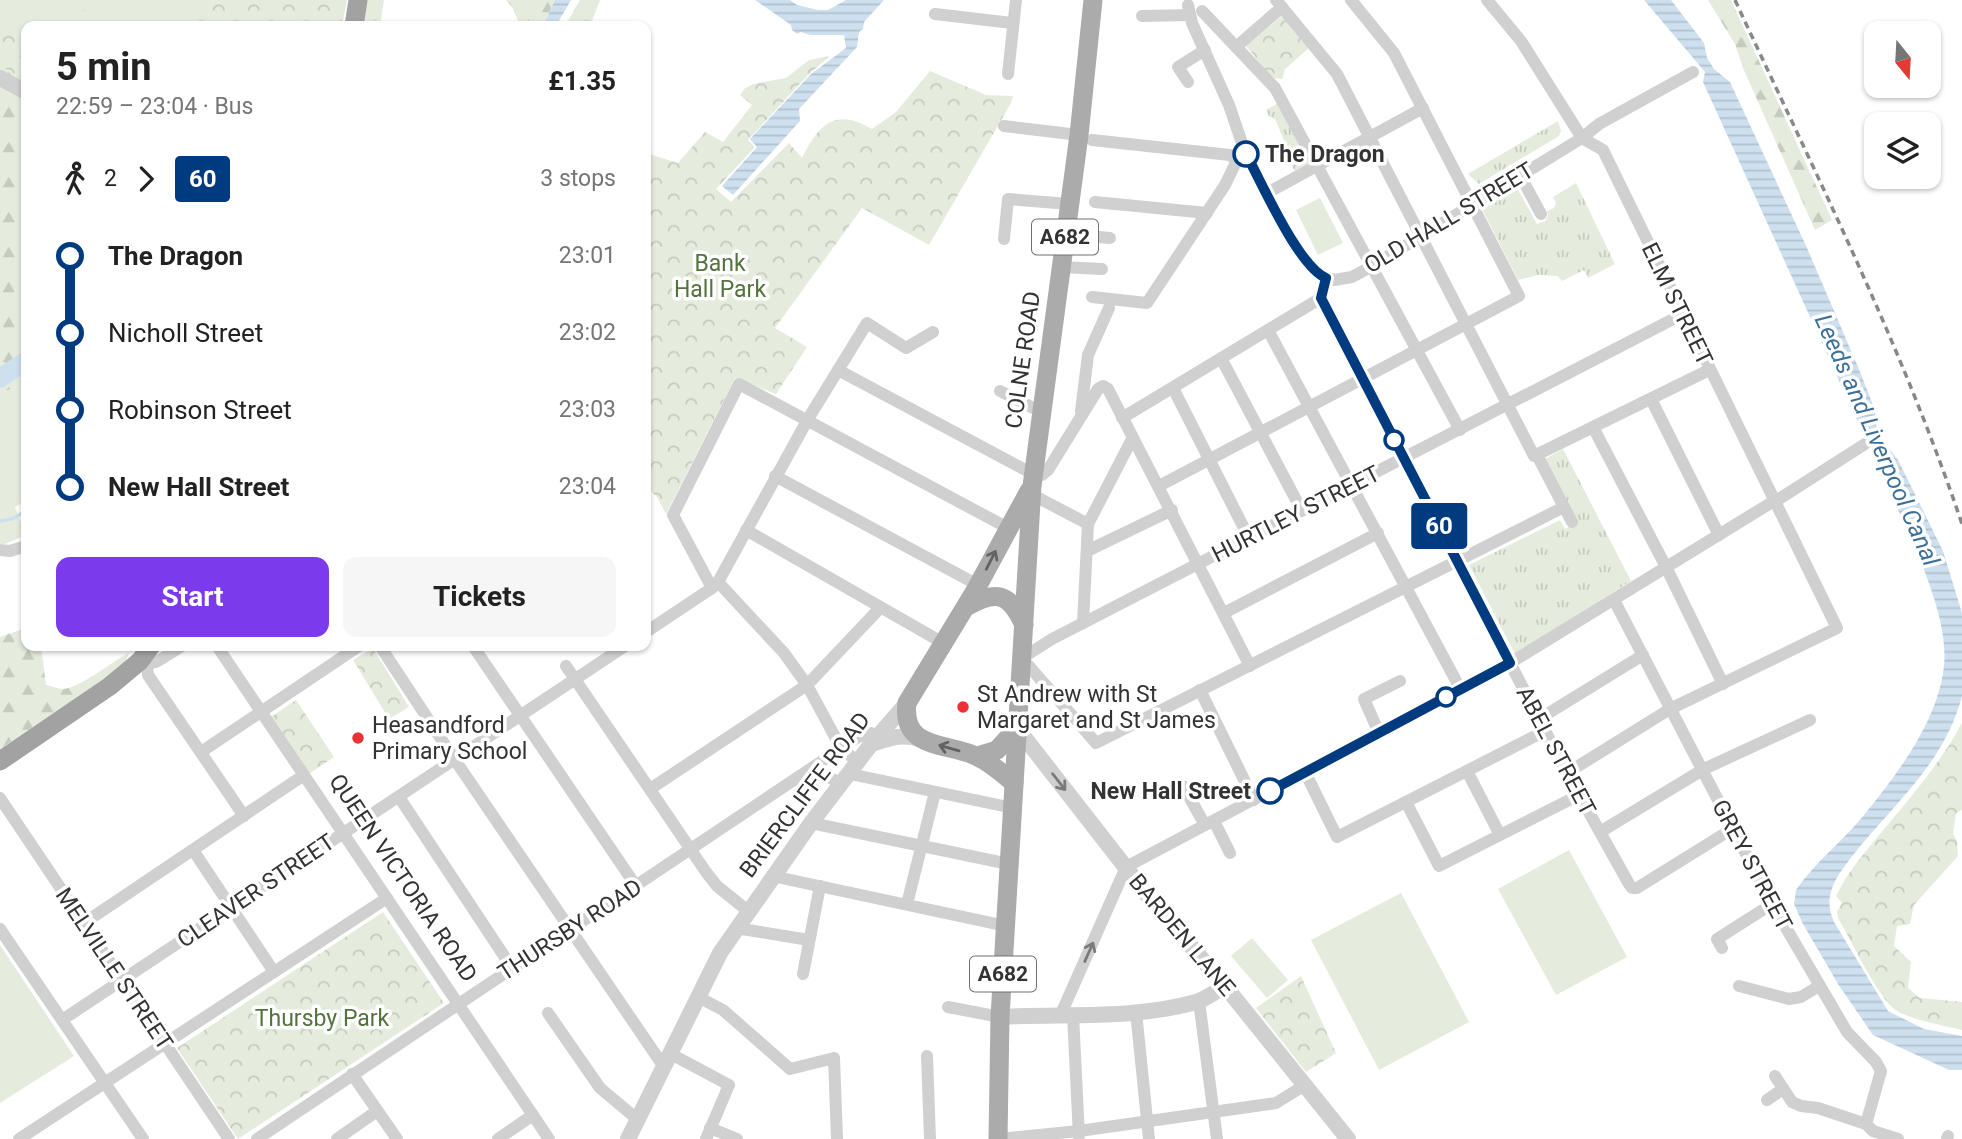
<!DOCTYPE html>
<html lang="en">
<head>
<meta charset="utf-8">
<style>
	:root { --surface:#fff; --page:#f6f6f6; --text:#222; --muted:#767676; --accent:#7c3aed }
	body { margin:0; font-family:Roboto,sans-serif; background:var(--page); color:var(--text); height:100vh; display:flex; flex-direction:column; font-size:26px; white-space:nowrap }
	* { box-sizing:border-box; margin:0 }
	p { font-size:23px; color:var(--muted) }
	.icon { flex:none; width:38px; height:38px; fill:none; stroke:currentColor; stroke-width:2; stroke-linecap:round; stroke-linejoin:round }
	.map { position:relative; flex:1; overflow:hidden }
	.details { position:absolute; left:21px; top:21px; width:630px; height:630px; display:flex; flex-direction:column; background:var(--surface); border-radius:14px; box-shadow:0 2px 5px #0004 }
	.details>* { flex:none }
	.badge { padding:0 14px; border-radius:5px; font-size:24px; line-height:46px }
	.needle { width:46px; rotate:162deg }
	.controls { position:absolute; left:1864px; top:21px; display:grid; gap:14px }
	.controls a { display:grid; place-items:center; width:77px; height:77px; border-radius:14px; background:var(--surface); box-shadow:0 2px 5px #0004; font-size:35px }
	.map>.badge { position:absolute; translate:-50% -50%; box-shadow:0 0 0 4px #fff }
	.legs { display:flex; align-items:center; gap:10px; height:77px; padding:0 35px; font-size:23px }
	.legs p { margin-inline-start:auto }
	.overview { display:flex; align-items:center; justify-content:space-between; height:119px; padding:0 35px }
	h1 { font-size:38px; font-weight:700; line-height:52px }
	.primary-button { display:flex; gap:14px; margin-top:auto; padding:14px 35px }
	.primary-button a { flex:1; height:80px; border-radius:14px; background:var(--accent); color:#fff; font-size:28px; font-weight:700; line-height:80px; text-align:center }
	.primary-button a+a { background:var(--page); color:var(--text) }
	ul { padding:0 35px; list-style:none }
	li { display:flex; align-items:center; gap:24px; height:77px; font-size:26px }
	li i { display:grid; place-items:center; width:10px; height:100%; margin:0 9px; background:currentColor }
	li i::after { content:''; width:18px; height:18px; margin:-9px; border:5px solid; border-radius:50%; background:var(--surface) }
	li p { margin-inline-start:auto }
	li:first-child i { background:linear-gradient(#0000 50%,currentColor 0) }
	li:last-child i { background:linear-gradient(currentColor 50%,#0000 0) }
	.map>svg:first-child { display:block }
	.grass { fill:url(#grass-tufts) }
	.forest { fill:url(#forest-firs) }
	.park { fill:url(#park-crowns) }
	.garden { fill:#e5ecde }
	.water { fill:url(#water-rules) }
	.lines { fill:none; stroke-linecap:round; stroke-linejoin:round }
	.stream { stroke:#cee0ef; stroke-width:3.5 }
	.river { stroke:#cee0ef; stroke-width:19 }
	.minor { stroke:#d0d0d0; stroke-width:12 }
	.tertiary { stroke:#d0d0d0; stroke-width:16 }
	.primary { stroke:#ababab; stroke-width:19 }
	.trunk { stroke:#a2a2a2; stroke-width:19 }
	.rail { stroke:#888; stroke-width:3.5; stroke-dasharray:7 5; stroke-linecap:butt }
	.oneway { stroke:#636363 }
	.oneway2 { stroke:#7a7a7a }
	.line-1-casing { stroke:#fff; stroke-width:16 }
	.line-1 { stroke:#003b80; stroke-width:10 }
	.stop-1-dot { fill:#fff; stroke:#003b80; stroke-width:3.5 }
	.poi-dot { fill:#ec3236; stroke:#fff; stroke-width:2.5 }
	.labels { text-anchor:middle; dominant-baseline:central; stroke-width:7; stroke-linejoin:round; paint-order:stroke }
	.shield { fill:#fff; stroke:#707070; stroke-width:2 }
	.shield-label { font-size:21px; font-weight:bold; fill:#333 }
	.stop-label { font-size:23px; font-weight:bold; fill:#333; stroke:#fff; text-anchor:start }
	.street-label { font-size:23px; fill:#333; stroke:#fff }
	.park-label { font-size:23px; fill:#53723d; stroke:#fff }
	.poi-label { font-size:23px; fill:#333; stroke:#fff; text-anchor:start }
	.water-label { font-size:24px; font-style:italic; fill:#3c709a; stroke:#fff }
</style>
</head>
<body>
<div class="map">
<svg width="1962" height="1139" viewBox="0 0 1962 1139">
	<defs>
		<pattern id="grass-tufts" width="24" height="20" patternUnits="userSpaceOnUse" patternTransform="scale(1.75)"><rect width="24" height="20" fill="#e5ecde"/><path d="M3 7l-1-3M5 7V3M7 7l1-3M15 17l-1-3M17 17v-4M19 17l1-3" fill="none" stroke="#c5cbbf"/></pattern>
		<pattern id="forest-firs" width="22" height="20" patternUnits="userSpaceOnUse" patternTransform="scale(1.75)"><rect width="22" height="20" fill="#e5ecde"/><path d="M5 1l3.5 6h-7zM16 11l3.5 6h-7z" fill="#c5cbbf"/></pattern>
		<pattern id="park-crowns" width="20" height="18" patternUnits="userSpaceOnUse" patternTransform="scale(1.75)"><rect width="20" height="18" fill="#e5ecde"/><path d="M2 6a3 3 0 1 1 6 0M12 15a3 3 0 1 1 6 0" fill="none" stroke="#c5cbbf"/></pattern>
		<pattern id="water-rules" width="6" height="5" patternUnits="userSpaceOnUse" patternTransform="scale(1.75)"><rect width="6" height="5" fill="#cee0ef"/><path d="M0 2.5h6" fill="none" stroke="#b1c1cd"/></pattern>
	</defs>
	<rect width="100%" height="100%" fill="#fff"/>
	<g class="grass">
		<polygon points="1278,103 1310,163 1295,171 1286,157 1289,152 1275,119 1269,116 1266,110"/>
		<polygon points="1558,121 1561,131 1559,136 1479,184 1468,174"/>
		<polygon points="1576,183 1615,264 1588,278 1584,270 1562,281 1558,276 1538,275 1518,280 1482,209 1517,188 1537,224 1545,221 1548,216 1547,211 1554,208 1556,203 1553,197"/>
		<polygon points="1563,449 1631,581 1515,654 1469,565 1560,520 1565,529 1575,523 1543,460"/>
	</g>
	<g class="forest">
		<polygon points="365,0 384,0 380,26 361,26"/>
		<polygon points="506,0 555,0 543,26 520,26 513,8"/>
		<polygon points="1708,0 1731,0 1832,220 1815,230 1743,68 1735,44"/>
		<polygon points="0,51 26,63 26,382 0,394"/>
		<path d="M26,628V646H41L46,685C51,686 59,689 63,689C81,688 112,661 129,653L124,666L0,749V637Z"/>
	</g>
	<g class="park">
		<polygon points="0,0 347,0 342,26 26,26 26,79 11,72 0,64"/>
		<polygon points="580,0 600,0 590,26 565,26"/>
		<polygon points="1283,15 1310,47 1285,69 1282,79 1272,78 1246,46"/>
		<path d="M830,56L809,74L748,140L755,147L716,189L731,202L789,143L802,158C819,124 835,107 872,129L896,112L930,71L986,95L1013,96L1011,103L929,245L862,208L775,328L807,347L776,394L735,378L666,514L657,497L646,486V153L678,163L705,132L723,142L752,105L740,95L744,89L753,84L786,78L809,60Z"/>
		<polygon points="373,648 409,707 389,719 353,660"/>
		<polygon points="296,700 334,757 309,774 271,717"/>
		<path d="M1962,723V810L1956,813L1953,834L1957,841L1958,856L1914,905L1910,924L1897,926L1894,946L1911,962L1908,988L1920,998L1962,1002V1030C1943,1025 1908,1020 1893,1008C1876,993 1851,940 1838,918L1837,912L1842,903L1836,896C1850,868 1865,853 1884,829C1912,796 1941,762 1962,723Z"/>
		<polygon points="383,912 444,1003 238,1139 177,1048"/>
		<polygon points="1301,976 1336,1053 1306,1072 1256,1008"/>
	</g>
	<g class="garden">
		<polygon points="0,0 91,0 73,26 26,26 26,34 0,16"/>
		<polygon points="104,0 207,0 188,26 86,26"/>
		<polygon points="1320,198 1343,243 1318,255 1296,210"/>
		<polygon points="26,382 26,501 15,507 26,535 5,544 0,544 0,394"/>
		<polygon points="1569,850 1627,957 1556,995 1498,889"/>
		<polygon points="1401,893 1469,1022 1379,1070 1311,940"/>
		<polygon points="1252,938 1288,980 1267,998 1231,956"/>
		<polygon points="0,945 74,1056 0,1103"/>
	</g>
	<g class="water">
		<polygon points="555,0 571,0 556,26 543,26"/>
		<polygon points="755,0 790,0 797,5 818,10 828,10 846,0 884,0 864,22 863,29 859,32 857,47 799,109 800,121 733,195 722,186 757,147 750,139 811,74 846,48 844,35 810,35 801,32 797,34 792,30 791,25"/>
		<path d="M1644,0H1671L1704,43L1707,58L1714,69L1730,82L1807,248L1858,367L1875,410L1877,433L1898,460L1943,551L1962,613V696C1942,772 1881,813 1839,874C1829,891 1826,904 1834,922L1888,1011L1924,1029L1962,1036V1070H1949L1873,1035L1838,984L1803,924L1794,904L1796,890C1815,862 1843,841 1864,815C1898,773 1938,721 1944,666C1950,608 1902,523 1880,469C1875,456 1875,439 1862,431L1703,82L1705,72Z"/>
	</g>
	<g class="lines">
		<polyline class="stream" points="0,521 12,519 26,511"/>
		<polyline class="river" points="0,378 26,361"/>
		<g class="minor">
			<polyline points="1276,0 1337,74 1534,456 1709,370"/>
			<polyline points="1487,0 1521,41 1582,138 1603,150 1837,628 1670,709 1567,773"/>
			<polyline points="1188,5 1192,23 1229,105 1245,152 1303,258 1317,274 1334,280 1352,277 1372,266 1582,138 1599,124 1693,72"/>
			<polyline points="1202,11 1275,88 1460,430"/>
			<polyline points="935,14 1012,23"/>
			<polyline points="1142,16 1190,15"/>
			<polyline points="1236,47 1282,7"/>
			<polyline points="1008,74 1016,0"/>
			<polyline points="1188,82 1178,67 1205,50"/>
			<polyline points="1004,126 1079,135"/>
			<polyline points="1092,140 1230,155 1237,160"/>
			<polyline points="1520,175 1541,214"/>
			<polyline points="1267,193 1423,108"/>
			<polyline points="1095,202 1207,213"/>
			<polyline points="1065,234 1110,238"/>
			<polyline points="1004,239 1008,199 1069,204"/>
			<polyline points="1061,267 1102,269"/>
			<polyline points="1326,278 1321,298 1567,773 1629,884 1632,888 1637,888 1732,829"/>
			<polyline points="1092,297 1147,303 1225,185 1239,156 1245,152"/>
			<polyline points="1268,330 1461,690"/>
			<polyline points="1221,358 1302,511"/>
			<polyline points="838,370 1033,474 1042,475 1048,470 1098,389 1103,386 1108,389 1250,666"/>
			<polyline points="1173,388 1249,538"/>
			<polyline points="1000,391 1041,412"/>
			<polyline points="1651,399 1719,535"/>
			<polyline points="1081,411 1088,355 1109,308"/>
			<polyline points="1122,418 1321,298"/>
			<polyline points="1593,427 1666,567 1723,684"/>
			<polyline points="775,476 978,585"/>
			<polyline points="1159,486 1519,296 1394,53 1351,0"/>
			<polyline points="1031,494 1088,524"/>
			<polyline points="1776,501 1865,444"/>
			<polyline points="1564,507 1572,522"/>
			<polyline points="746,530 945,644"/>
			<polyline points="0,550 10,551 26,546"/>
			<polyline points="1087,551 1172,510"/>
			<polyline points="718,582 784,653 807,685 841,748 858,762"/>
			<polyline points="712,588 673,515 739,384 1008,528"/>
			<polyline points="1614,600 1772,904 1847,1032 1876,1062 1881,1071 1866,1124"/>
			<polyline points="1224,613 1378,533"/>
			<polyline points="1083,623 1088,524 1132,439"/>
			<polyline points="646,632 712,588 718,582 808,419 867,323 906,348 933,332"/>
			<polyline points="217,646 549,1139"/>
			<polyline points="380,646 455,760 664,1067"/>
			<polyline points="473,646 636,886"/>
			<polyline points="1022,658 1052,639 1683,314"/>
			<polyline points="140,661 146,665 158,661 182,646"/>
			<polyline points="1021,664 1028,665 1096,743 1564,507 1537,455"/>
			<polyline points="147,665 148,675 244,816"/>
			<polyline points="566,666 706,872 717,886 748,911"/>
			<polyline points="1200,690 1254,800"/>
			<polyline points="1539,719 1643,655"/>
			<polyline points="1379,733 1364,699 1400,681"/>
			<polyline points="201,752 359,646"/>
			<polyline points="813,768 841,784"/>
			<polyline points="1467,771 1500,835"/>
			<polyline points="1305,772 1337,837 1545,731"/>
			<polyline points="850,774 1013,808"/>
			<polyline points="650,789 807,685 880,608"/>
			<polyline points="1171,792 1183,786 1205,825"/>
			<polyline points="399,797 512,968"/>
			<polyline points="0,798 229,1139"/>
			<polyline points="1406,802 1439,866 1579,795"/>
			<polyline points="1214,821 1230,853"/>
			<polyline points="811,823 1009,864"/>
			<polyline points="1600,832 1704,769 1810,720"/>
			<polyline points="193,850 274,972"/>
			<polyline points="772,876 1006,926"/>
			<polyline points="907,904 935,792"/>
			<polyline points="84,923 304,775"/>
			<polyline points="736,928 809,940"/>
			<polyline points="0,929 143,1139"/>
			<polyline points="1722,948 1717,939 1772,904"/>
			<polyline points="803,974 820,886"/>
			<polyline points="1739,986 1789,999 1801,997 1819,986"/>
			<polyline points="698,997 723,1010 790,1069 834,1058 837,1139"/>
			<polyline points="1199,1001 1217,1139"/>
			<polyline points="948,1007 1000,1017"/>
			<polyline points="1136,1012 1149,1139"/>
			<polyline points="548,1013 600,1088 637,1119"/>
			<polyline points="1061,1014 1126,867 1510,663 1774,501"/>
			<polyline points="1073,1015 1079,1136"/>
			<polyline points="62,1020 625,646"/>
			<polyline points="671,1054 729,1085 706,1139"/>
			<polyline points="927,1056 930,1139"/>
			<polyline points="352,1074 397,1139"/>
			<polyline points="1775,1076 1792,1102 1801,1106 1818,1108 1866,1124 1873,1131 1898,1139"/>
			<polyline points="1767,1100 1783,1089"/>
			<polyline points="710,1128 737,1139"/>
			<polyline points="19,1139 387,898"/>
			<polyline points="257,1139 858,737 871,733 878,737"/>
			<polyline points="337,1139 377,1111"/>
			<polyline points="498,1139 533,1115"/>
			<polyline points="999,1139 1079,1131 1276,1103 1305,1085"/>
			<polyline points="1947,1139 1948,1136"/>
		</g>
		<g class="tertiary">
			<polyline points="0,78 26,92"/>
			<polyline points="1017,728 1148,896 1225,986 1348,1139"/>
			<path d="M875,743C892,737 903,734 920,739"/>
			<path d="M1000,1017C1065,1013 1132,1020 1196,1002C1206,999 1216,991 1225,986"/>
			<polyline points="628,1139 720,953 811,823 872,743 907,703"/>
		</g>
		<g class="primary">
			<path d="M966,607C996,590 1009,592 1024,625"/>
			<polyline points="977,756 997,750 1017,728"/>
			<path d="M1014,783C1003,774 991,763 978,757C949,742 901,751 907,703L975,591L1029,491"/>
			<polyline points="998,1139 1000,1017 1032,486 1079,135 1093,0"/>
		</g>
		<g class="trunk">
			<polyline points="354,26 358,0"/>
			<polyline points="0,761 110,686 140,661 151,646"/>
		</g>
		<path class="rail" d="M1735,0C1815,173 1901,343 1962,524"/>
	</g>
	<defs><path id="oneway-shaft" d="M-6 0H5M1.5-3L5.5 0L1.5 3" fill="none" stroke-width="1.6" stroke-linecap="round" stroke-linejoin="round" transform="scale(1.75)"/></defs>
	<g class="oneway">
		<use href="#oneway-shaft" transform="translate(991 560) rotate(-63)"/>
		<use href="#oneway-shaft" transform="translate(949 748) rotate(-164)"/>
	</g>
	<g class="oneway2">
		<use href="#oneway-shaft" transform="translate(1059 782) rotate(52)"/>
		<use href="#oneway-shaft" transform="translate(1089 952) rotate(-66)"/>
	</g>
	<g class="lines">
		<g class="line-1-casing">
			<path id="line-1" d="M1246,154C1262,183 1298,266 1326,278L1321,298L1510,663L1270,791"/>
		</g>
		<use href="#line-1" class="line-1"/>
	</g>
	<g class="stop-1-dot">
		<circle cx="1246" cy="154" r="12"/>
		<circle cx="1394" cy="440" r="9"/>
		<circle cx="1446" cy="697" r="9"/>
		<circle cx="1270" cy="791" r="12"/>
	</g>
	<g class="poi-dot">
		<circle cx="963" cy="707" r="7"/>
		<circle cx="358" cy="738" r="7"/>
	</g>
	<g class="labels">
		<g class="shield">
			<rect x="1032" y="219.5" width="66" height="35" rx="5"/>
			<rect x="970" y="956.5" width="66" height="35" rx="5"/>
		</g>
		<g class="shield-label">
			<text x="1065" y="237">A682</text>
			<text x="1003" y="974">A682</text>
		</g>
		<g class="stop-label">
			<text x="1265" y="154">The Dragon</text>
			<text x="1251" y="791" text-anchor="end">New Hall Street</text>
		</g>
		<g class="street-label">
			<text transform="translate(1449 218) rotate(-31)">OLD HALL STREET</text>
			<text transform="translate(1677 304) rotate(64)">ELM STREET</text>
			<text transform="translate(1023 360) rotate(-82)">COLNE ROAD</text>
			<text transform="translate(1296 514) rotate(-27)">HURTLEY STREET</text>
			<text transform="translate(1556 751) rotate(62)">ABEL STREET</text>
			<text transform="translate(805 795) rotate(-53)">BRIERCLIFFE ROAD</text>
			<text transform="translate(1752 865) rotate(62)">GREY STREET</text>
			<text transform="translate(403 878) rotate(56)">QUEEN VICTORIA ROAD</text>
			<text transform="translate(256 891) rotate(-34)">CLEAVER STREET</text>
			<text transform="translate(570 930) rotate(-33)">THURSBY ROAD</text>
			<text transform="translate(1182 935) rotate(50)">BARDEN LANE</text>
			<text transform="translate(114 969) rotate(56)">MELVILLE STREET</text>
		</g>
		<g class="park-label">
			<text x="720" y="263">Bank<tspan x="720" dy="26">Hall Park</tspan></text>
			<text x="322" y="1018">Thursby Park</text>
		</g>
		<g class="poi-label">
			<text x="977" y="694">St Andrew with St<tspan x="977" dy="26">Margaret and St James</tspan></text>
			<text x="372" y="725">Heasandford<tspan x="372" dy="26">Primary School</tspan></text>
		</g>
		<g class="water-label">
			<text transform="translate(1877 440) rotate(66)">Leeds and Liverpool Canal</text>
		</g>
	</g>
</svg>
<div class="controls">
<a><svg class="needle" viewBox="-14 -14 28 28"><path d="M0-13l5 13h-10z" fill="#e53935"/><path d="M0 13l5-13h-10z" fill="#767676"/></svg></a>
<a><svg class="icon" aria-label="layers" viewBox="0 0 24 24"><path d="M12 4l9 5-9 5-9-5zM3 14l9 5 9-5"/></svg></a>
</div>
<b class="badge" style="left:1439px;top:526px;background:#003b80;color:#fff">60</b>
<section class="details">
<div class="overview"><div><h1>5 min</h1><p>22:59 – 23:04 · Bus</p></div><b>£1.35</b></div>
<div class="legs"><svg class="icon" aria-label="walk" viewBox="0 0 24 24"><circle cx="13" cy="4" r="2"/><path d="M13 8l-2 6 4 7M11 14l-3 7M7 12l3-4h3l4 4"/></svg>2<svg class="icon" aria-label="forward" viewBox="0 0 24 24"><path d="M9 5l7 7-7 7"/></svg><b class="badge" style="background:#003b80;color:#fff">60</b><p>3 stops</p></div>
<ul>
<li><i style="color:#003b80"></i><b>The Dragon</b><p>23:01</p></li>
<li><i style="color:#003b80"></i><span>Nicholl Street</span><p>23:02</p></li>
<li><i style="color:#003b80"></i><span>Robinson Street</span><p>23:03</p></li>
<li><i style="color:#003b80"></i><b>New Hall Street</b><p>23:04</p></li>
</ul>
<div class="primary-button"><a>Start</a><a>Tickets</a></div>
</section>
</div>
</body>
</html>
